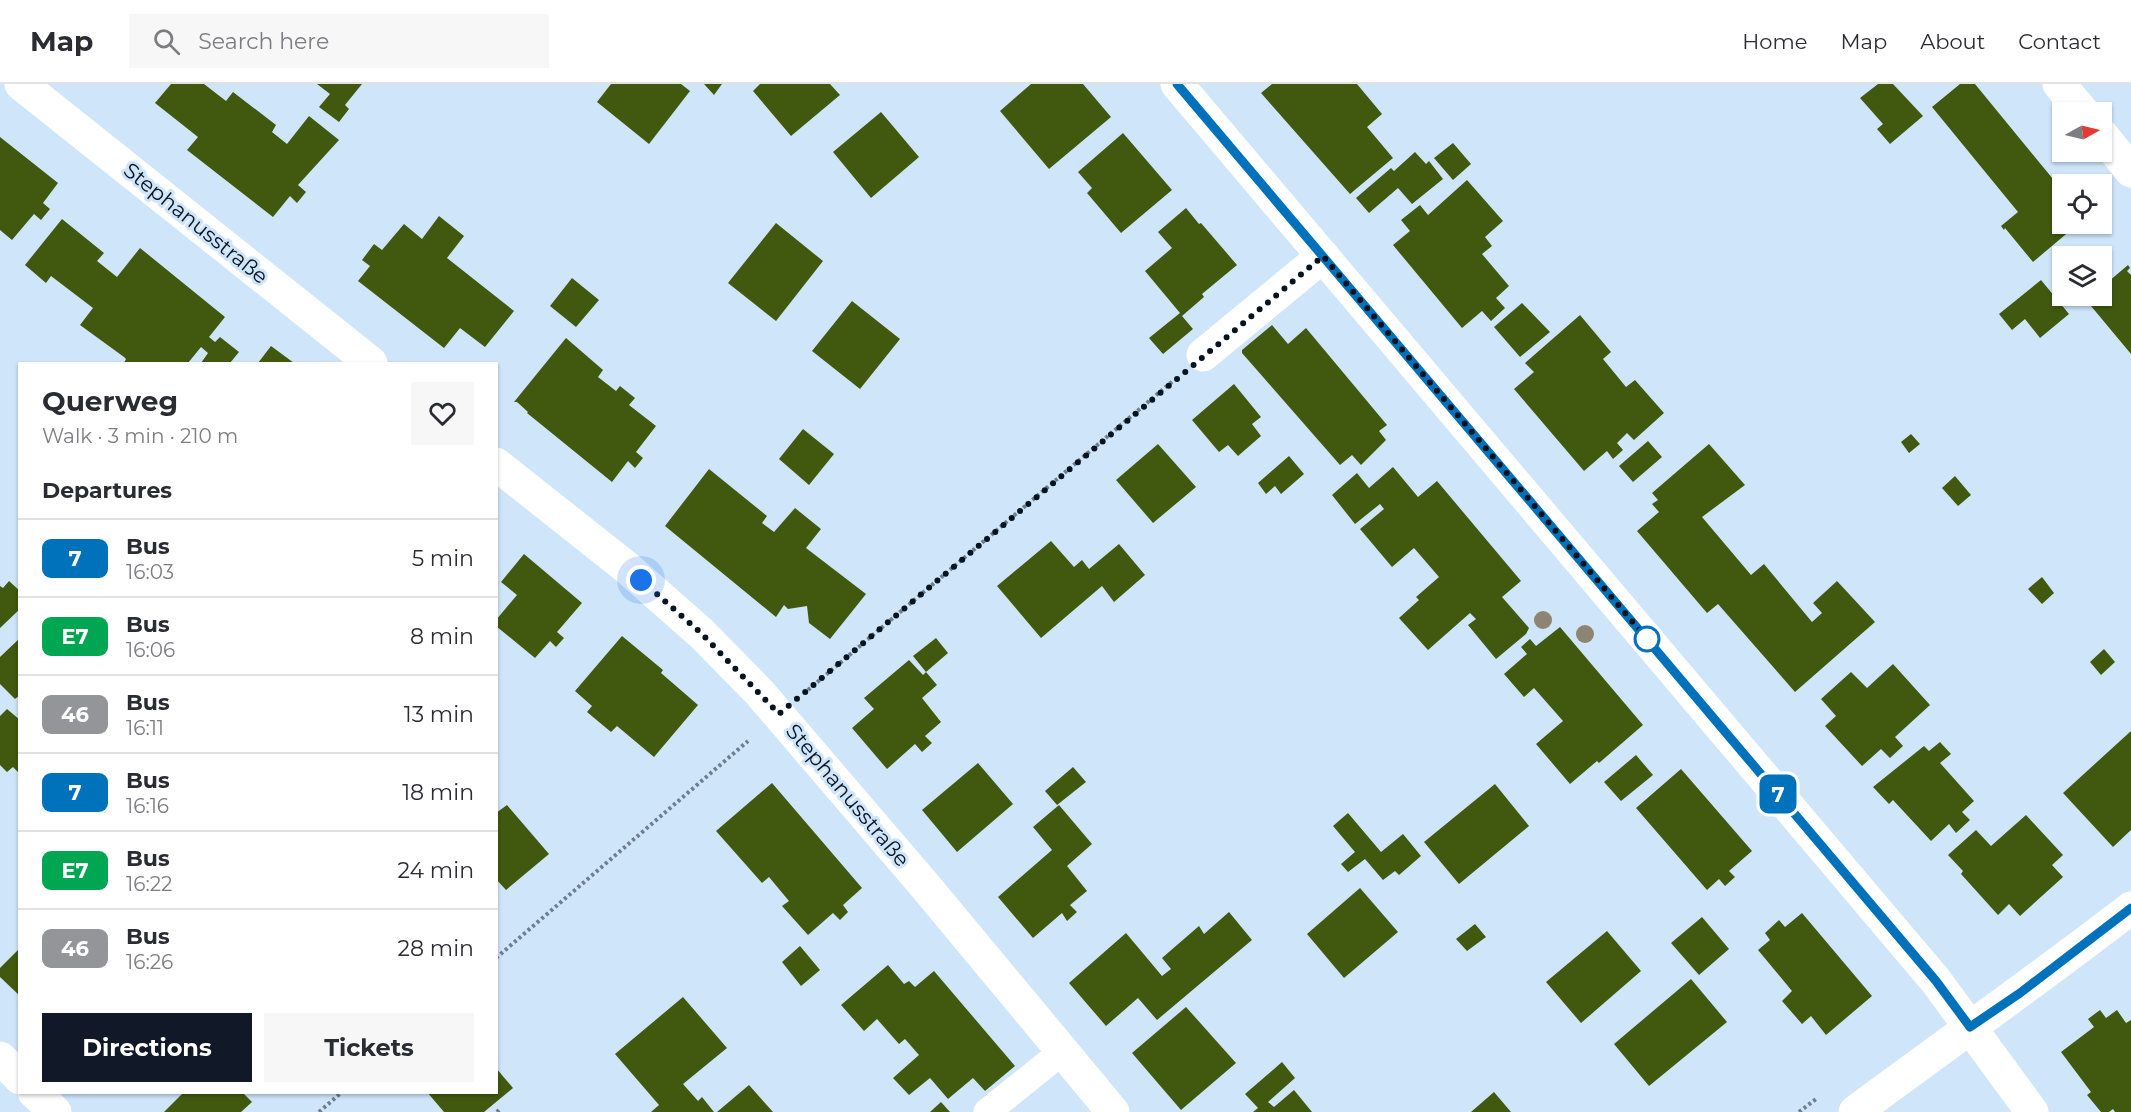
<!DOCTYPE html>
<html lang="en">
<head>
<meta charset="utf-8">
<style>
	:root { --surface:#fff; --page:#f7f7f7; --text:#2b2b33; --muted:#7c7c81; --line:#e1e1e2; --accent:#111827 }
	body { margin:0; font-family:Montserrat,sans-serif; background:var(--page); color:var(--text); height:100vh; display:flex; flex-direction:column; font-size:22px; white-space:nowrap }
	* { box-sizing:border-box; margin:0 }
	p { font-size:20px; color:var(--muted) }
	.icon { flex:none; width:33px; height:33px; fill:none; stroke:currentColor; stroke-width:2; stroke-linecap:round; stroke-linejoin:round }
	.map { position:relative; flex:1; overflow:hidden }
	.sheet { position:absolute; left:18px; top:278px; width:480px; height:732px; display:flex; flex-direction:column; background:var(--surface); border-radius:0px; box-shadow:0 2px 4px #0004 }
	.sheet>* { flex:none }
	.badge { padding:0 12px; border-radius:9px; font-size:21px; line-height:39px }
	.needle { width:39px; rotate:82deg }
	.tools { position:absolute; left:2052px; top:18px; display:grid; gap:12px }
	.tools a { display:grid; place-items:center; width:60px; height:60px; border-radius:0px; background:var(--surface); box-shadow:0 2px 4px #0004; font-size:30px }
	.you { position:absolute; width:30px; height:30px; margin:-15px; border:4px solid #fff; border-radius:50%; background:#1a73e8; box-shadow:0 0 0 9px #1a73e833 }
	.map>.badge { position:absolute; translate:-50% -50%; box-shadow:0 0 0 3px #fff }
	h2 { padding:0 24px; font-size:22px; line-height:54px }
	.round { display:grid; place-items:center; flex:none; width:63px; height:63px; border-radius:0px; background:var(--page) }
	.summary { display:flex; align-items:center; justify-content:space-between; height:102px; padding:0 24px }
	h1 { font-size:28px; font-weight:700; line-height:45px }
	.action { display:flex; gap:12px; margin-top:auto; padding:12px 24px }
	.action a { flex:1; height:69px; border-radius:0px; background:var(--accent); color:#fff; font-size:24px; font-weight:700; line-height:69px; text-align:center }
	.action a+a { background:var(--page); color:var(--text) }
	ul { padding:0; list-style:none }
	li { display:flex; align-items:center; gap:18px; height:78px; padding:0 24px; border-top:2px solid var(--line) }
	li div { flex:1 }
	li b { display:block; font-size:22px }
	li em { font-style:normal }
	li .badge { min-width:66px; font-weight:700; text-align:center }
	header { display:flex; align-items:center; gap:36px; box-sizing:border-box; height:84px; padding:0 30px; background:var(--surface); border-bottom:2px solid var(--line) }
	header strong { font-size:28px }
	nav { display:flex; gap:33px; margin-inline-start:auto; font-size:21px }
	.search { width:420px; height:54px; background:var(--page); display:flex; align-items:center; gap:15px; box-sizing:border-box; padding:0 21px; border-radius:0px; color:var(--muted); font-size:22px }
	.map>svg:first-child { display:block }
	.building { fill:#41590f }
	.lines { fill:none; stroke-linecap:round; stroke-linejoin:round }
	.path { stroke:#6d7e8f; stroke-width:4; stroke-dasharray:3 3; stroke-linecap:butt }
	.lane { stroke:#fff; stroke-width:27 }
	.street { stroke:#fff; stroke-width:33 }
	.tree { fill:#8f8472 }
	.line-casing { stroke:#fff; stroke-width:14 }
	.line { stroke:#0072bc; stroke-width:9 }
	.walk { stroke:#071420; stroke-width:6; stroke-dasharray:0 10.8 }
	.stop-dot { fill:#fff; stroke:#0072bc; stroke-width:3 }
	.labels { text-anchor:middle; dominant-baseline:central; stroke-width:6; stroke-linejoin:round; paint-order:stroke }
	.street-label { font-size:21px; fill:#071420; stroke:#cfe5fa }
</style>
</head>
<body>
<header>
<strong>Map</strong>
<div class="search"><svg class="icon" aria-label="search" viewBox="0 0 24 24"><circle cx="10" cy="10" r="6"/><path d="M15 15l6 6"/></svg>Search here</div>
<nav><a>Home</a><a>Map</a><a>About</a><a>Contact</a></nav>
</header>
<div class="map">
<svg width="2131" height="1028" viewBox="0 0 2131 1028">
	<rect width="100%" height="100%" fill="#cfe5fa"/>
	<g class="building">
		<polygon points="171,0 204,0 226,17 233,8 276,41 272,48 287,60 309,32 339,56 298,101 306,108 297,119 290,112 273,133 187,66 198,53 155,19"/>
		<polygon points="317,0 362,0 345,21 349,25 339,38 319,23 330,10"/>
		<polygon points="611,0 681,0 690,7 649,60 597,18"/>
		<polygon points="704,0 722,0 714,11"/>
		<polygon points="760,0 830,0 840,11 791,52 753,7"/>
		<polygon points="1031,0 1083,0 1111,33 1049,85 1000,27"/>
		<polygon points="1272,0 1357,0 1382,30 1367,43 1393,74 1350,110 1261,9"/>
		<polygon points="1878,0 1893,0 1923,32 1890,60 1877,45 1883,40 1860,14"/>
		<polygon points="1960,0 1975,0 2062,106 2062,140 2078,140 2033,178 2005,144 2004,146 2001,142 2018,128 1932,23"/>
		<polygon points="881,28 919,73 871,114 833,68"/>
		<polygon points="1123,49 1172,106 1121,149 1087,109 1092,104 1078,88"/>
		<polygon points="0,53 58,99 43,119 50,125 41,136 34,130 12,156 0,146"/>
		<polygon points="1453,59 1471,80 1453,96 1434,74"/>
		<polygon points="1415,68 1426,80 1429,77 1443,95 1412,120 1398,104 1369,129 1356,114 1391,84 1394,87"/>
		<polygon points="1467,96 1503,137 1485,153 1492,162 1482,170 1509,202 1496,214 1505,224 1491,237 1482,227 1462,244 1393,161 1410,147 1401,136 1420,121 1428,131"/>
		<polygon points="1186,124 1199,140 1201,139 1237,181 1202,210 1204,213 1182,232 1193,245 1163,270 1149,254 1180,229 1145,187 1172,164 1158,148"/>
		<polygon points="439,132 464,152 447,174 514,227 485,263 460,244 444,264 358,197 370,182 362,176 374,160 382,166 404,140 422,155"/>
		<polygon points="62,135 104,169 97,177 117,193 140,164 225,233 209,253 215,258 220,253 239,268 230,279 201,279 208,269 201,263 188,279 124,279 126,275 124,273 80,241 93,224 51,192 46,199 25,181"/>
		<polygon points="776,139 823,177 776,237 728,199"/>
		<polygon points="2128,181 2130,184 2127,187 2131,191 2131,270 2086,216 2091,212 2102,212 2102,203"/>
		<polygon points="572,194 599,216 576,243 550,222"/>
		<polygon points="2041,196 2069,230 2040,254 2025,235 2012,246 1999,230"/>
		<polygon points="852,217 900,255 860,305 812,267"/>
		<polygon points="1522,219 1550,248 1520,273 1494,243"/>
		<polygon points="1580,231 1611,268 1603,275 1626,303 1635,296 1664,329 1634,356 1627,349 1617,359 1623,366 1613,375 1607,367 1584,387 1514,305 1534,288 1525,279"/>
		<polygon points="1272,241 1288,260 1306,244 1387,341 1379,347 1386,356 1361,381 1352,371 1340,381 1242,269 1242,266"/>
		<polygon points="566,254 603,286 598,293 616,307 620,302 635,314 629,321 656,342 636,368 643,374 635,384 628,377 612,398 527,329 528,328 517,318 514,318"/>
		<polygon points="271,262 294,279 258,279"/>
		<polygon points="1234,300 1261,333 1252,340 1261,352 1238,372 1228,361 1219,368 1192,336"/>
		<polygon points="803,345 834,370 809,401 779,375"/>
		<polygon points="1911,350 1920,360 1909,369 1901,358"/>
		<polygon points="1648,357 1662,373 1633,398 1619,382"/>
		<polygon points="1158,360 1196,403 1153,439 1116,396"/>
		<polygon points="1709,360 1745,401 1702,433 1751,491 1764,480 1812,538 1822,529 1813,519 1837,497 1875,538 1795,608 1718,520 1707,529 1637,447 1659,428 1652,420 1658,416 1652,409"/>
		<polygon points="1289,372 1304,390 1281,410 1275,402 1266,410 1258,399"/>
		<polygon points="1393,383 1418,413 1437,397 1521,497 1502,513 1529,544 1526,550 1496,575 1468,541 1476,535 1470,529 1428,566 1399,534 1419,516 1416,513 1439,493 1414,464 1392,483 1360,445 1384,425 1380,420 1355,440 1332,411 1357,389 1369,404"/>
		<polygon points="709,385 767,432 762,439 774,448 795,424 821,445 806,464 866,510 830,555 809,539 807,522 788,525 784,521 776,533 665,442"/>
		<polygon points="1955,392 1971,411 1958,422 1942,404"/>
		<polygon points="1051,457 1074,483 1082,476 1089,485 1119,460 1145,491 1114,518 1102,502 1041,554 997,502"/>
		<polygon points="524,470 582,519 557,548 564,554 556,563 550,557 535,574 496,542 496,536 517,511 501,498"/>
		<polygon points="2042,493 2054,509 2042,520 2028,505"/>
		<polygon points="9,497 20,507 20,525 0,544 0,502 3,504"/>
		<polygon points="1560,543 1643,641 1599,679 1597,677 1570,700 1536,660 1563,637 1534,604 1524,613 1504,590 1527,570 1521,563 1530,555 1536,562"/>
		<polygon points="622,552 663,586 661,589 698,621 654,673 617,642 611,648 587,628 592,622 575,607"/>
		<polygon points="20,554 20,611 15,615 0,600 0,573"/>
		<polygon points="936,554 948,569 926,588 913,572"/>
		<polygon points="2104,565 2115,578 2101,591 2090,578"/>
		<polygon points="909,576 923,591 926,588 937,601 922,614 941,638 925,652 932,659 922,668 915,660 887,685 852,644 874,625 864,614"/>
		<polygon points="1893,580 1930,621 1895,653 1903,662 1890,674 1881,665 1862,682 1825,642 1836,632 1821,615 1851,588 1867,604"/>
		<polygon points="7,625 20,636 20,690 13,683 7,688 0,681 0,632"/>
		<polygon points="2131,647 2131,746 2113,763 2063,709"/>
		<polygon points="1940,658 1951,670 1940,679 1974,717 1962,728 1970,736 1956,749 1949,740 1931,757 1893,716 1889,720 1873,703 1924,662 1929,667"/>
		<polygon points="1636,671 1653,691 1621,717 1604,698"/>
		<polygon points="978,679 1013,720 957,768 922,726"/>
		<polygon points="1073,683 1086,698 1057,721 1045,707"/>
		<polygon points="1681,685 1752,767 1729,787 1735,793 1725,802 1719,795 1707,806 1636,724"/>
		<polygon points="772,699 862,804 843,821 848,828 840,836 833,829 808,851 782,822 789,817 769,793 762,799 716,747"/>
		<polygon points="1495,700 1529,742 1459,800 1424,758"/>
		<polygon points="507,721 549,770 506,806 496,795 496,729"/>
		<polygon points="1059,721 1092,760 1067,782 1087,807 1070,821 1077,828 1067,837 1062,829 1033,854 998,813 1052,766 1033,743"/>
		<polygon points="1348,729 1381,768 1403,750 1421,772 1399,791 1395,787 1383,796 1365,775 1348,788 1341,780 1355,768 1333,742"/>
		<polygon points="2026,731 2063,771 2052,781 2063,793 2020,832 2009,820 1998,831 1961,790 1963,787 1948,771 1976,746 1991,762"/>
		<polygon points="1360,804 1398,848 1344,894 1307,850"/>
		<polygon points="1229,828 1252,856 1157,936 1138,914 1106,942 1069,899 1126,849 1162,892 1171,885 1162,874 1199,842 1204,850"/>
		<polygon points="1802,829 1872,912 1826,951 1811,932 1802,940 1782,917 1792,907 1758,866 1770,856 1765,849 1779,836 1785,843"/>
		<polygon points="1702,833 1729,865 1699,891 1671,859"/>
		<polygon points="1475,840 1486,853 1467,867 1456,855"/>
		<polygon points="1607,847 1641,887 1581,939 1546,898"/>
		<polygon points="800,862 820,886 801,902 782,878"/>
		<polygon points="20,864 20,912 0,893 0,884"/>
		<polygon points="888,881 904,900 909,897 915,903 934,887 1015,982 985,1007 973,994 948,1015 930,994 909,1011 893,994 919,971 905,955 899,960 877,935 864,947 841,921"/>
		<polygon points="1691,895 1727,938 1649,1002 1614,960"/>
		<polygon points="683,913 727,964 683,1000 698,1017 702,1013 714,1028 651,1028 659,1021 615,970"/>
		<polygon points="1186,923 1236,979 1181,1026 1132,969"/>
		<polygon points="2100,926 2106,934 2117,926 2126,939 2131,936 2131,1028 2115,1028 2113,1025 2109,1028 2101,1028 2087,1011 2091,1008 2061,968 2094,943 2088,935"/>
		<polygon points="1282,978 1295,994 1268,1018 1274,1023 1294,1006 1312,1028 1253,1028 1258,1024 1245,1010"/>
		<polygon points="496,984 513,1004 484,1028 444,1028 427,1008 496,1008"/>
		<polygon points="749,1001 773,1028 717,1028"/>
		<polygon points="184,1008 242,1008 252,1018 241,1028 164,1028"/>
		<polygon points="1494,1008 1511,1028 1471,1028"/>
		<polygon points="941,1018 950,1028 930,1028"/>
	</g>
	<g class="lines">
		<g class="path">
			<polyline points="808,606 1174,296"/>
			<polyline points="496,874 748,657"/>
			<polyline points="319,1028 342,1008"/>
			<polyline points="497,1028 499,1026"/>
			<polyline points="1799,1028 1816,1015"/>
		</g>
		<polyline class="lane" points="987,1028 1063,967"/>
		<g class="street">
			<polyline points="21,0 371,279"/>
			<polyline points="1177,0 1936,897 2032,1028"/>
			<polyline points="2059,0 2083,28"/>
			<polyline points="2102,51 2131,87"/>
			<polyline points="1203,271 1323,172"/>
			<polyline points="496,380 626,483 701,549 759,608 926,803 1113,1028"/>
			<polyline points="0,974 20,994"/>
			<polyline points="34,1008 55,1028"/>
			<path d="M1855,1028C1947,960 2040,894 2131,824"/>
		</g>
	</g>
	<g class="tree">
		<circle cx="1543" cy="536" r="9"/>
		<circle cx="1585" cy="550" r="9"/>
	</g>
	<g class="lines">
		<g class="line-casing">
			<polyline id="line" points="1177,0 1936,897 1970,943 2020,909 2131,824"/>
		</g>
		<use href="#line" class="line"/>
		<polyline class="walk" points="641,496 701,549 779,630 1323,172 1653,562 1647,555"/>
	</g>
	<circle class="stop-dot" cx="1647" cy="555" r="12"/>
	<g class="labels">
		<g class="street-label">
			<text transform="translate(196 139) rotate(39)">Stephanusstraße</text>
			<text transform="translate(848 711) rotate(50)">Stephanusstraße</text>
		</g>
	</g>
</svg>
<div class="tools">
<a><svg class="needle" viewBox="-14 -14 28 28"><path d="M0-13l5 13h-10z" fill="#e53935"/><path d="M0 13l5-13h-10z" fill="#7c7c81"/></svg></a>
<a><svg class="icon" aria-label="locate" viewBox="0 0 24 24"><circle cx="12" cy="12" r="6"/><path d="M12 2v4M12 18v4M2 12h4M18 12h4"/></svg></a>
<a><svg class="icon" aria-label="layers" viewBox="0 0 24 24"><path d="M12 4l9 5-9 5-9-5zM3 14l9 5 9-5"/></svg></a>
</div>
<div class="you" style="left:641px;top:496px"></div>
<b class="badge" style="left:1778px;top:710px;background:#0072bc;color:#fff">7</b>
<section class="sheet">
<div class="summary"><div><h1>Querweg</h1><p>Walk · 3 min · 210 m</p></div><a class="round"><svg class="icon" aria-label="heart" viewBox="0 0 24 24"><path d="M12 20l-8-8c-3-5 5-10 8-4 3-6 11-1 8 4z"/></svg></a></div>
<h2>Departures</h2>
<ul>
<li><span class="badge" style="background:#0072bc;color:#fff">7</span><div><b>Bus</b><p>16:03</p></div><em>5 min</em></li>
<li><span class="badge" style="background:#00a651;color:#fff">E7</span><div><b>Bus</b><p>16:06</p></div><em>8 min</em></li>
<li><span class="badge" style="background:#949599;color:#fff">46</span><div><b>Bus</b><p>16:11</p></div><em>13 min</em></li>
<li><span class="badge" style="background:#0072bc;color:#fff">7</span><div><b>Bus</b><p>16:16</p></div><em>18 min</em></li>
<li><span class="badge" style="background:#00a651;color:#fff">E7</span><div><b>Bus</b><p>16:22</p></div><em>24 min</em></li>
<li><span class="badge" style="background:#949599;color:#fff">46</span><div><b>Bus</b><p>16:26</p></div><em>28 min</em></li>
</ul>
<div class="action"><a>Directions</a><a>Tickets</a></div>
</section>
</div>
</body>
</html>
